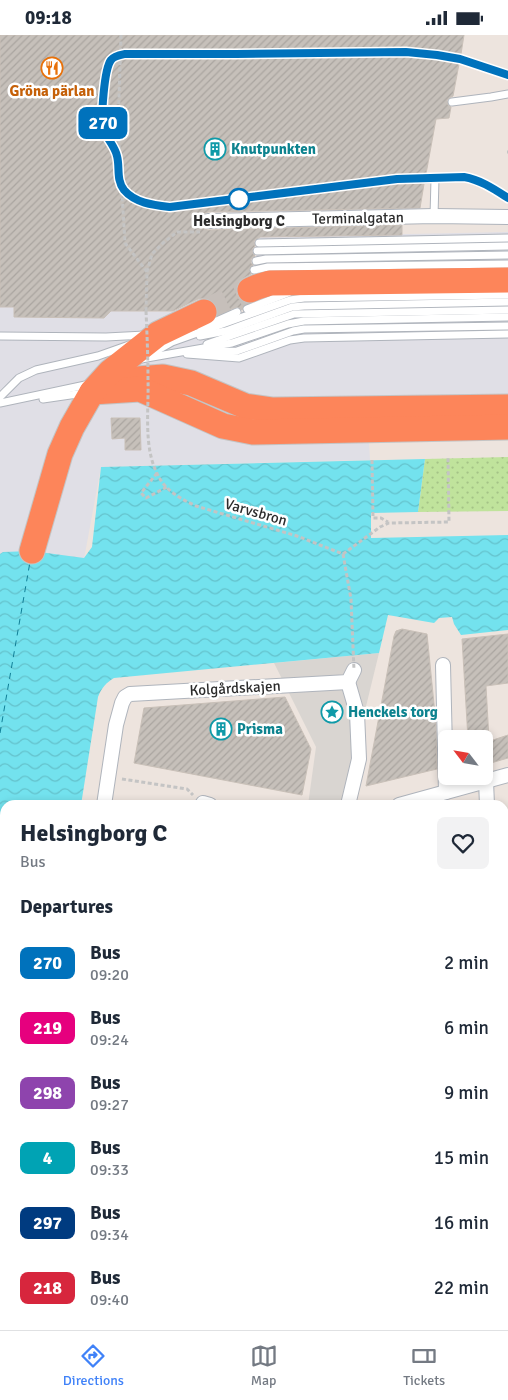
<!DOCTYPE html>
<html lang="en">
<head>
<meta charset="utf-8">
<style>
	:root { --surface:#fff; --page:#f2f2f3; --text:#1f2937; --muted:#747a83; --line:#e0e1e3; --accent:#4082f8 }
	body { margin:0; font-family:Signika,sans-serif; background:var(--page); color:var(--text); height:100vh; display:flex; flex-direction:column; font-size:19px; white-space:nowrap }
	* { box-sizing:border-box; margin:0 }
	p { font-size:16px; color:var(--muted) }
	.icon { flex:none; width:28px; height:28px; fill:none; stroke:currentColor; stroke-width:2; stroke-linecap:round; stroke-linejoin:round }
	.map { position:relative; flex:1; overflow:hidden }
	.side { position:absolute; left:0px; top:765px; width:509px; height:530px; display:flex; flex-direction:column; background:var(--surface); border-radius:15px 15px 0 0; box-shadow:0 2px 8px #0003 }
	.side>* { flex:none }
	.badge { padding:0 10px; border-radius:8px; font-size:18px; line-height:32px }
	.needle { width:32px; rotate:301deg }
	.controls { position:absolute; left:438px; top:695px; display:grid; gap:10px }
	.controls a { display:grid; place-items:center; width:55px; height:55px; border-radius:8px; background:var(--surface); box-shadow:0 2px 8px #0003; font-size:25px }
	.map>.badge { position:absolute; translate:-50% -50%; box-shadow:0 0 0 2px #fff }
	h2 { padding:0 20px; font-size:19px; line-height:45px }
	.round { display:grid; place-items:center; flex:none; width:52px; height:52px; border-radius:8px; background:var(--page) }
	.summary { display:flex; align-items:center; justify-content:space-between; height:85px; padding:0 20px }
	h1 { font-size:24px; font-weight:700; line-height:38px }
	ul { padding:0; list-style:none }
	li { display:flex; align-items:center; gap:15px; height:65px; padding:0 20px }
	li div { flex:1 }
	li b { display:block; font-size:19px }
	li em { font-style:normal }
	li .badge { min-width:55px; font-weight:700; text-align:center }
	.status { display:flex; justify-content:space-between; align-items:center; height:35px; padding:0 25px; background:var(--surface); direction:ltr }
	.status svg { height:14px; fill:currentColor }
	.menu { display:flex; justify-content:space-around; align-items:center; height:70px; border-top:1px solid var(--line); background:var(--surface); font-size:14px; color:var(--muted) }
	.menu a { display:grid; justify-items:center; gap:2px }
	.menu .selected { color:var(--accent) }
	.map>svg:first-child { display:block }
	.industrial { fill:#e0dfe6 }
	.park { fill:url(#park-dots) }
	.plaza { fill:#d9d5d1 }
	.water { fill:url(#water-waves) }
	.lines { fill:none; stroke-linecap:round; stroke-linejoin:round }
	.ferry { stroke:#0f7e96; stroke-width:1; stroke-dasharray:6 5; stroke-linecap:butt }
	.building { fill:url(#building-hatch); stroke:#c9c0b8 }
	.highway-tunnel { stroke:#c6bfba; stroke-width:25; stroke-dasharray:25 12; stroke-linecap:butt }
	.lane-casing { stroke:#afb4bc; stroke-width:9 }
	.street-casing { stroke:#afb4bc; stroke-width:16 }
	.highway-casing { stroke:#c4c4c4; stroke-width:27 }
	.path { stroke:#c4c4c4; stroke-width:3; stroke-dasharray:4 2.5; stroke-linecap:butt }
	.lane { stroke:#fff; stroke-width:7 }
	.street { stroke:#fff; stroke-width:14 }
	.highway { stroke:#fd855a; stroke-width:25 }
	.path-bridge { stroke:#c4c4c4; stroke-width:3; stroke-dasharray:4 2.5; stroke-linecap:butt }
	.line-casing { stroke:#fff; stroke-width:11 }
	.line { stroke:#0072bc; stroke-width:8 }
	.stop-dot { fill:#fff; stroke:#0072bc; stroke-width:2.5 }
	.labels { text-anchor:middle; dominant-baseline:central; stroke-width:5; stroke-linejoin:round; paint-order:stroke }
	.food-label { font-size:15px; font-weight:bold; fill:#c56008; stroke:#fff }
	.culture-label { font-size:15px; font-weight:bold; fill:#0d838f; stroke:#fff; text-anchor:start }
	.street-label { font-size:15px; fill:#2c2c2c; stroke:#fff }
	.stop-label { font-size:15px; font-weight:bold; fill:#2c2c2c; stroke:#fff }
</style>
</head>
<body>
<div class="status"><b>09:18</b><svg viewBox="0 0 49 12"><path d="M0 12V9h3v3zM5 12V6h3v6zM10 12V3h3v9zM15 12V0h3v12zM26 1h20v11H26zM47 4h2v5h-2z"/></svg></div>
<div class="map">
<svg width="508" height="1295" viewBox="0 0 508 1295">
	<defs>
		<pattern id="park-dots" width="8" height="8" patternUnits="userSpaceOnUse" patternTransform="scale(1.25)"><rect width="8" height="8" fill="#c0e39c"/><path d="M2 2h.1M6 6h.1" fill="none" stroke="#a5c387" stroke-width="1.8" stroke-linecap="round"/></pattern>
		<pattern id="water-waves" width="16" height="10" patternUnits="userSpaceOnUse" patternTransform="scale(1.25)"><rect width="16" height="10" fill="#73e2ee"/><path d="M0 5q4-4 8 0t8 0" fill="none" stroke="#64c2cc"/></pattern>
		<pattern id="building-hatch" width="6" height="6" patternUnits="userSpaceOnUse" patternTransform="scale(1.25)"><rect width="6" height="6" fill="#c6c0ba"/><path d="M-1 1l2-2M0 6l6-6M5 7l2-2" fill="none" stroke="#aaa5a0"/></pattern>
	</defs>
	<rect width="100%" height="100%" fill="#ede4de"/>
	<g class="industrial">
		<polygon points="508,197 508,404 369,406 370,425 101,432 84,524 32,516 0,519 0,272 14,272 14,282 101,283 110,276 246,277 260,202"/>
		<polygon points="508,1231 508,1295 448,1295 446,1290 504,1290 504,1232"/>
	</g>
	<polygon class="park" points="508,422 508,476 418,477 425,424"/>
	<polygon class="plaza" points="379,618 342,770 308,770 316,712 274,628"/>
	<g class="water">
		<path d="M425,424L418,477L371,478V503L508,500V595L461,600L454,589L452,582L439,583L434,588L388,580L379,618L114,643C106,648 102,652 98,662L81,770H5V1290H446L448,1295H0V519L3,517L32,516L84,523L92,512L101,432Z"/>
		<polygon points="508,936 508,1231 504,1232 504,937"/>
	</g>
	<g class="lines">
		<g class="ferry">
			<polyline points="0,698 30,527"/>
			<polyline points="0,1041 5,1045"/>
			<polyline points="0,1219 5,1245"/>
			<polyline points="13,1290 14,1295"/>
			<polyline points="265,1290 271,1295"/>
		</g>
	</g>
	<g class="building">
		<polygon points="0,0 464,0 461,19 457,20 455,23 456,27 459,29 453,61 449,63 447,65 448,70 451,72 449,83 436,84 426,139 422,139 420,142 420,147 424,149 420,173 208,177 203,179 199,186 201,191 204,194 208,195 402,190 402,200 260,202 254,206 255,211 253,213 252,217 255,221 251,224 251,228 253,230 249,234 251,239 239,246 236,253 237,261 241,266 246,269 243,271 242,275 237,272 224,277 218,277 217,270 212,265 205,263 198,264 173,276 111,276 104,283 14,282 14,272 0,272"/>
		<polygon points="111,383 140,383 141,415 125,415 125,403 112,404"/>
		<polygon points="402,594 427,599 436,689 437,734 366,751 394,601 396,596"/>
		<polygon points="508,599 508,648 486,651 489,704 468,704 462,604"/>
		<polygon points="285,662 311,714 302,760 134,728 144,673"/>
		<polygon points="508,700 508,723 484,730 484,708"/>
	</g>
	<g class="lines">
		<polyline class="highway-tunnel" points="204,277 250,255"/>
		<g class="lane-casing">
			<g id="lane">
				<polyline points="460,24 508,40"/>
				<polyline points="452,67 491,62 508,59"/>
				<path d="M425,144C438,143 452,141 465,142C481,144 495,154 508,163"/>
				<polyline points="434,181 435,144"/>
				<polyline points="259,208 508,203"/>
				<polyline points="257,216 508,211"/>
				<polyline points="256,226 266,224 508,220"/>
				<polyline points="254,235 268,232 508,229"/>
				<polyline points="247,274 288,258"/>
				<polyline points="201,293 237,277"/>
				<polyline points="0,301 106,302 145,300"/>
				<polyline points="200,301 226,296 292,272 304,271 508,267"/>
				<polyline points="207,309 294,279 508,275"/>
				<polyline points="203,317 237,316 293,296 304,294 508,291"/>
				<polyline points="151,319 172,307 290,265 304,263 508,260"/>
				<polyline points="187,319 239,323 290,305 304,303 508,299"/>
				<polyline points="141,324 232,308 288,289 304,286 508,282"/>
				<polyline points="0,362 19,343 36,335 98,321 129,310"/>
				<polyline points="43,364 84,358"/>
				<polyline points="0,368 90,349"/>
			</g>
		</g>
		<g class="street-casing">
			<g id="street">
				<polyline points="208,186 434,181 508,182"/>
				<polyline points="443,630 446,757"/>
				<polyline points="486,746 487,770"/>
				<polyline points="104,770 116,690 122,668 125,662 130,659 348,647 354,635"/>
				<polyline points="202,770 203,768 210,770"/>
				<polyline points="348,770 359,724 357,678 348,647"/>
				<polyline points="399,770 508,740"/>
				<polyline points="504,925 508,924"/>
			</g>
		</g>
		<g class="highway-casing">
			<g id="highway">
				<polyline points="250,255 257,252 270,248 508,245"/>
				<polyline points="125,345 163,342 191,348 245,371 273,375 508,372"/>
				<polyline points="92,357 140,354 223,391 253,397 508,392"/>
				<polyline points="32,516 60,419 72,392 92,357 110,337 158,299 204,277"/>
			</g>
		</g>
		<g class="path">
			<polyline points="121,0 118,93 125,208 147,237"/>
			<polyline points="102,92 118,93"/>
			<polyline points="507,117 508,117"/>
			<polyline points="146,276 147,237 152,219 163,208 177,197 200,197"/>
			<polyline points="372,425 373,483 381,483 388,487"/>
			<polyline points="157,438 141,458 146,463 167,452"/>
			<polyline points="343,519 380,492 389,488 449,487 448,422"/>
			<polyline points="122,744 187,754 193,760"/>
		</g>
		<use href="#lane" class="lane"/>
		<use href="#street" class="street"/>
		<use href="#highway" class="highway"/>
		<path class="path-bridge" d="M146,276C147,299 148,322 148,345C149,378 142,418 162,447C170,458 183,465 196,471L297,501L343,519L351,564L354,635"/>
	</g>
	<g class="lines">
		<g class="line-casing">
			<path id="line" d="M508,40L460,24L437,20L406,17L236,19H125C120,20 114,21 111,25C104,34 101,82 103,93C106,103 115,111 117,121C120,132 116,145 124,155C135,168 153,170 170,172L397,144L464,142C481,145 494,154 508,163"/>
		</g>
		<use href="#line" class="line"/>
	</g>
	<defs>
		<g id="restaurant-ring" transform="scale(1.125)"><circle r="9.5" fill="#fff" stroke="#e8710a" stroke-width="1.5"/><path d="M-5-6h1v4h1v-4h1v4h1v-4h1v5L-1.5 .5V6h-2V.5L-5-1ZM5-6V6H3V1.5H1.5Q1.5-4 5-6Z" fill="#e8710a"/></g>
		<g id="building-ring" transform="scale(1.125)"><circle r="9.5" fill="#fff" stroke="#0f9aa8" stroke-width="1.5"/><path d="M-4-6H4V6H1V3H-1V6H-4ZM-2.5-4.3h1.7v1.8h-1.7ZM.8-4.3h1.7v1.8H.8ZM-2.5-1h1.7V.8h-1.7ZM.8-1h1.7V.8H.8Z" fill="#0f9aa8"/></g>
		<g id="sight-ring" transform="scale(1.125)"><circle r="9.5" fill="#fff" stroke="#0f9aa8" stroke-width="1.5"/><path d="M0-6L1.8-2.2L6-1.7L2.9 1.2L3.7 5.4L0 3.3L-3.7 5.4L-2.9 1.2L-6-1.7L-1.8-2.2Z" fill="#0f9aa8"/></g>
	</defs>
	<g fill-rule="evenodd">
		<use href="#restaurant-ring" x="52" y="33"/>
		<use href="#building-ring" x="215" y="114"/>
		<use href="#sight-ring" x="332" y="677"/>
		<use href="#building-ring" x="221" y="694"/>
	</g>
	<circle class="stop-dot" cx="239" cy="164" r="10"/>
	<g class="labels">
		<g class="food-label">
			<text x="52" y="56">Gröna pärlan</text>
		</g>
		<g class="culture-label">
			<text x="231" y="114">Knutpunkten</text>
			<text x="348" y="677">Henckels torg</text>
			<text x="237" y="694">Prisma</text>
		</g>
		<g class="street-label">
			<text transform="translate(358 183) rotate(-1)">Terminalgatan</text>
			<text transform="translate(256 477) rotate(16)">Varvsbron</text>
			<text transform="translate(235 653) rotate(-3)">Kolgårdskajen</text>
		</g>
		<g class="stop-label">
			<text x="239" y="186">Helsingborg C</text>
		</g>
	</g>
</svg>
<div class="controls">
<a><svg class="needle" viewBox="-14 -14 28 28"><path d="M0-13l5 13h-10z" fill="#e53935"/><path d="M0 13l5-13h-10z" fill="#747a83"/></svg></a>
</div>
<b class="badge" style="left:103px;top:88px;background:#0072bc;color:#fff">270</b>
<section class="side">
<div class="summary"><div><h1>Helsingborg C</h1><p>Bus</p></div><a class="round"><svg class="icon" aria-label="heart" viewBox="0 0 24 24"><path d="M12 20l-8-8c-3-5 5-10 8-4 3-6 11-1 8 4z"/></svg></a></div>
<h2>Departures</h2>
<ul>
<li><span class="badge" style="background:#0072bc;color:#fff">270</span><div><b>Bus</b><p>09:20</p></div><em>2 min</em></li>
<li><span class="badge" style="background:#e6007e;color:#fff">219</span><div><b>Bus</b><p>09:24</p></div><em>6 min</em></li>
<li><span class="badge" style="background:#8e44ad;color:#fff">298</span><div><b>Bus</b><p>09:27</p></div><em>9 min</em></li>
<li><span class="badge" style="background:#00a3b4;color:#fff">4</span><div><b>Bus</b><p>09:33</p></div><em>15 min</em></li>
<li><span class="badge" style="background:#003b80;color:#fff">297</span><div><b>Bus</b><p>09:34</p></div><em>16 min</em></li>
<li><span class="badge" style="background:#d7263d;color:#fff">218</span><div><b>Bus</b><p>09:40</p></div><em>22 min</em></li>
</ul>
</section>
</div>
<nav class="menu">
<a class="selected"><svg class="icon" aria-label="directions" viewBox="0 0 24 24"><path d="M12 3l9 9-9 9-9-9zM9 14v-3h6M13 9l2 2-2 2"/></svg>Directions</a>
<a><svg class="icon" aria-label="map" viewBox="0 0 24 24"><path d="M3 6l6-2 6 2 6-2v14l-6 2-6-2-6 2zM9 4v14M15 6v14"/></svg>Map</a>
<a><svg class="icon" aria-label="tickets" viewBox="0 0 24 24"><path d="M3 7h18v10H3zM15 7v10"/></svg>Tickets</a>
</nav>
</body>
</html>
